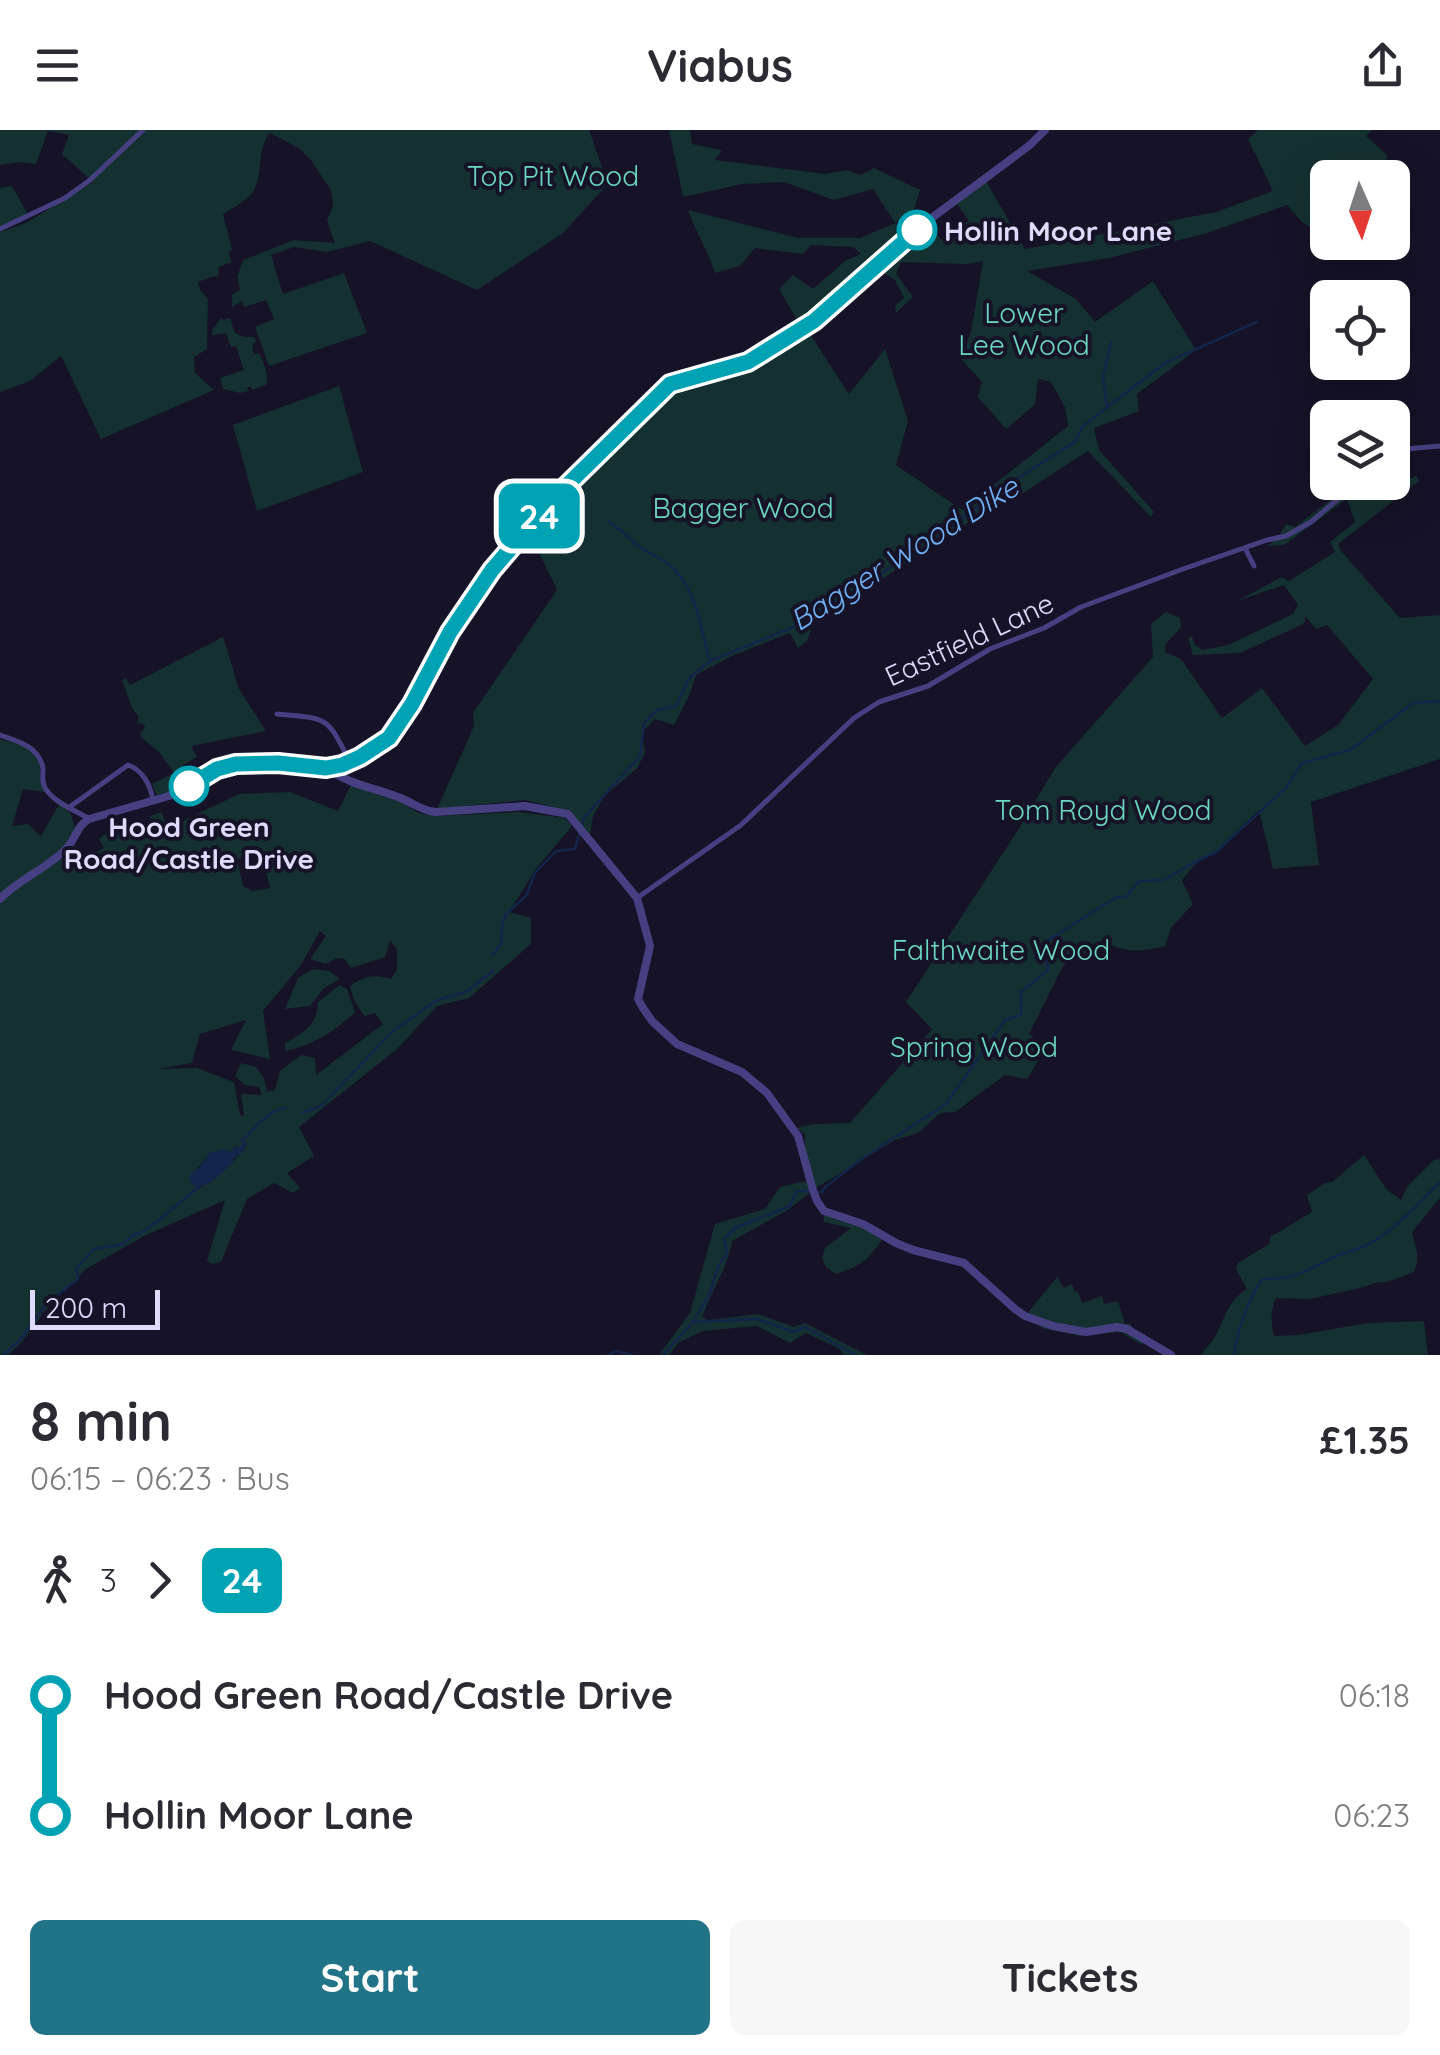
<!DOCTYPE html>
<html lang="en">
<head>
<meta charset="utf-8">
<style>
	:root { --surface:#fff; --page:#f7f7f7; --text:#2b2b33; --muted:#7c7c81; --accent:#217487 }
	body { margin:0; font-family:Quicksand,sans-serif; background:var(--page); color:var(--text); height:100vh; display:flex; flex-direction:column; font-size:38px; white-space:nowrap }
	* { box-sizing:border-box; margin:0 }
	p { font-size:32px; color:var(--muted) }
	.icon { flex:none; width:55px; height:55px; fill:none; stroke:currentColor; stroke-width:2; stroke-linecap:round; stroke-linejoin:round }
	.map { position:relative; height:1225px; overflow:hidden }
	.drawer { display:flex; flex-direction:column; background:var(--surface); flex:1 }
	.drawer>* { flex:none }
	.badge { padding:0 20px; border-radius:15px; font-size:35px; line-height:65px }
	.needle { width:65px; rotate:177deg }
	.buttons { position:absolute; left:1310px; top:30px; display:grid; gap:20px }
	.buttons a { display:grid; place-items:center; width:100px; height:100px; border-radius:15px; background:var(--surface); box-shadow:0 10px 40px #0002; font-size:50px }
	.scale { position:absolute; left:30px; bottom:25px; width:130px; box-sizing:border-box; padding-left:10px; border:5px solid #e0dafc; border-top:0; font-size:28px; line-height:35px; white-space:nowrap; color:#e0dafc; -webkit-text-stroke:8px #161227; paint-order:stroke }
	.map>.badge { position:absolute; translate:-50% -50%; box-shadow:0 0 0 5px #fff }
	.legs { display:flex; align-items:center; gap:15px; height:110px; padding:0 30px; font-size:32px }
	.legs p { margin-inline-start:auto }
	.summary { display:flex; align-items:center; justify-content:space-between; height:170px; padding:0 30px }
	h1 { font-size:55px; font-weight:800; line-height:75px }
	.action { display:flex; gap:20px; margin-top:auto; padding:20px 30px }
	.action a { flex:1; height:115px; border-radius:15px; background:var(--accent); color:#fff; font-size:40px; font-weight:800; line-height:115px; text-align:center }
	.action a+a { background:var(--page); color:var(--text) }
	ul { padding:0 30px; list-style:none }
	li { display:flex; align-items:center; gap:35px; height:120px; font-size:38px }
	li i { display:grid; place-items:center; width:15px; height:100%; margin:0 12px; background:currentColor }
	li i::after { content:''; width:25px; height:25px; margin:-12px; border:8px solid; border-radius:50%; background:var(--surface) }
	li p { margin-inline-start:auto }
	li:first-child i { background:linear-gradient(#0000 50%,currentColor 0) }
	li:last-child i { background:linear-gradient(currentColor 50%,#0000 0) }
	header { display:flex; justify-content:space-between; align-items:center; height:130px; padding:0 30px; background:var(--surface); font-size:45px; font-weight:800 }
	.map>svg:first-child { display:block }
	.green { fill:#153030; fill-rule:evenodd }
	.water { fill:#13254a }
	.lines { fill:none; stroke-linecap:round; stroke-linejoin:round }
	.stream { stroke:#13254a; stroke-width:2.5 }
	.minor { stroke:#464082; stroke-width:5 }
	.tertiary { stroke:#464082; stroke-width:8 }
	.line-1-casing { stroke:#fff; stroke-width:22 }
	.line-1 { stroke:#00a3b4; stroke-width:15 }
	.stop-1-dot { fill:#fff; stroke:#00a3b4; stroke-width:5 }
	.labels { text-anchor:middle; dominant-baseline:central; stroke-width:8; stroke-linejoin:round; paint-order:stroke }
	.park-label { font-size:28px; fill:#6bd8c2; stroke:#161227 }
	.stop-label { font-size:28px; font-weight:bold; fill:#e0dafc; stroke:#161227; text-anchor:start }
	.street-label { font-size:28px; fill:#e0dafc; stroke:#161227 }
	.water-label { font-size:30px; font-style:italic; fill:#70b0f4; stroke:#161227 }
</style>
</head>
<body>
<header><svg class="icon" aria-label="menu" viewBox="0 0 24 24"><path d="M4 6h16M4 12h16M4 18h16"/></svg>Viabus<svg class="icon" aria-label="share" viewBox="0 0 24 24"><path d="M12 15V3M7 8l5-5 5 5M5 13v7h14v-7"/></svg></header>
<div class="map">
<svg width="1440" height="1225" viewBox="0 0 1440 1225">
	<rect width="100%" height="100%" fill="#161227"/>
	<g class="green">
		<path d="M0,0H589L608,54L563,103L477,160L370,111L327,122L294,117L271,125L283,164L344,143L367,203L269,236L255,197L274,189L266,170L244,177L242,171L232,177V165L240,160L237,147L243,130L294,110L335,113L327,91L333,75L331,60L310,29L300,19L270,3C257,19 263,40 255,58C249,70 234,78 223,84L232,120L228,121L232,133H228L219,137L218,147L214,146L198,152L200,160L208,169L207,219L194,227L195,243L214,260L101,309L61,226L30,251L0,262V102L26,93L93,52L62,24L69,5L48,1L36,34L20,32L0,35Z"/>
		<path d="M669,0H690L692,14L722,20L715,30L825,44L847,40L861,45L874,38L920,60L914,79L895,93L904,105L902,116L918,102L924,110L935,101L941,110L969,91L957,74L986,51L1025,119L1216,82L1273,61L1248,9L1258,0H1372L1366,6L1387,25L1385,40L1381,47L1328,48V112L1322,104L1302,92L1287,75L1207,103L1109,128L1027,141L1076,169L1095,192L1153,151L1196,220L1137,264L1139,281L1094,298L1099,320L1154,382L1151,387L1088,321L1023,363L1012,364L813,494L807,511L798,518L790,503L732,526L696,545L689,566L674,595L655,589L642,602L645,623L637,638L605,666L593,686L590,705L570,682L526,670L437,679L474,596L473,583L557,460L537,419L543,406L551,400V390L543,388L556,370L670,257L749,236L806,198L849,264L885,219L908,291L896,335L962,380L1068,296L1065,277L1051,252L1038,249L1035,274L1006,299L978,267L982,252L961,229L971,202L983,131L968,134L901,132L896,144L913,167L896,183L895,176L904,168L895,150L871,135L812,189L799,193L779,159L793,145L813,159L845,131L861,124L853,117L811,115L803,124L755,118L740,136L715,143C708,121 696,102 688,80L798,108H860L895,93L873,59L834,70L784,52L742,54L683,67Z"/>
		<polygon points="12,56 28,85 0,97 0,58"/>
		<path d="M221,188L223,190L230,188L235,203L244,207H254L256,211L252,216L254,224L259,223C263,232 270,245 266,255L252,260L251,257H247L248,261L240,263L223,259L220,248L244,240L236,216L231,217L226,203L212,205L213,199Z"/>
		<polygon points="339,256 363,342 257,381 233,295"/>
		<path d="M1416,346L1419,351L1338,414L1341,421L1400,488L1440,485V629L1311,672L1319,735L1273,739L1259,680L1214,723L1195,734L1182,750L1193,774L1171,798L1165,816C1143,822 1125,823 1104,812L1063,836L1029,904L1046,917L1027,949L1005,945L955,982L940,983L918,1003L895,1010L816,1058L805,1022V1005L797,998L814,994L850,993L932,899L906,872L1018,700L1055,638L1153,527L1151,494L1166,482L1180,488L1181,497L1165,515V522L1181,529L1222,588L1262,558L1305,616L1338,595L1373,549L1327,495L1316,499L1305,486V492L1299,496L1240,523L1193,525L1188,508L1192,506L1195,515L1202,520L1228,515L1293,484L1298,475L1284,455L1237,471L1282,447L1289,451L1335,422L1330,412L1355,392L1347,369L1284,415L1267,416L1278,408L1286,394L1295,397L1346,358L1348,364L1365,353L1375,366Z"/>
		<polygon points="223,507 239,559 266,601 191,616 197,627 183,635 184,638 180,641 187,653 167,664 157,666 152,654 174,643 160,623 143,609 140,604 145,597 143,594 137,593 139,587 132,578 122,550 126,548 130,555"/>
		<path d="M0,609C16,613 37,618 40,638C41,649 38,652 46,662L23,659L12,696L28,694L41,706L57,678L61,675L70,682L75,698L67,715L0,764Z"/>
		<path d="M351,655L403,673L418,683L436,686L518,682L565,688L572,696L536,739L509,782L531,788V814L469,868L437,876L396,920L299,997L314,1026L287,1043L300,1058L293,1063L274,1053L247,1069L221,1132L213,1134L207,1131L225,1070L144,1106L86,1139L49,1176L21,1213L8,1225H0V774L15,759L72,717L76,715L80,730L104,718L99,709L116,696L139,688L142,693L151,692L150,686L162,682L166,695L178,693L239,664L290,662L338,681ZM260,719L270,758L252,761L243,756L237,730ZM320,801L326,806L310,829L326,834L337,828L345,829L351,838L385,827L390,811L397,819V839L391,849C374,844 365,846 350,856L353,868L364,886L375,883L383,894L316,945L315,928L301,925L280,941L275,960L267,962L264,948L256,937L241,933L235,946L245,955L259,957L262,965L241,964L244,986L240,985L234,952L197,938L157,939L192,933L200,904L246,890L231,920L270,929L263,881L301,835ZM244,1013H246C238,1031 218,1045 201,1058L196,1040C210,1024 209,1019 232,1022L235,1016L240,1018Z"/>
		<polygon points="313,839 329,841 340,849 324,858 310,876 285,879 298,848"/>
		<path d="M340,855L347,859L355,882C334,902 313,915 285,921V913C304,903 318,894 318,872Z"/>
		<path d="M1364,1025L1387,1060L1401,1070L1407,1057L1434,1030L1440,1029V1068L1412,1102C1415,1117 1421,1127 1414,1142L1387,1152H1379L1356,1159L1310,1169L1276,1168C1270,1180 1271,1193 1274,1206L1298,1205L1368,1193L1424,1191L1428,1225H1201C1206,1218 1212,1212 1216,1205C1225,1186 1229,1170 1247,1159L1236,1139L1238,1133L1269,1114L1270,1107L1312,1082L1307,1065L1325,1053L1332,1052Z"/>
		<path d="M809,1050L811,1062L786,1081L732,1111C728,1137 711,1162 702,1187L708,1190L758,1184L794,1197L805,1193L867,1225H843L840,1219L806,1203L790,1213L757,1196L703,1201L678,1213L669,1225H659L690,1183L715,1094L765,1079L780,1057Z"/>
		<path d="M823,1082L862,1096L883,1108C869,1130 860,1136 836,1144L826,1137L822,1128L825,1118L851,1098L824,1092Z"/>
		<polygon points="1057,1147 1064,1158 1072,1154 1075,1162 1078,1161 1082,1173 1102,1166 1104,1174 1118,1171 1125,1194 1131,1194 1132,1198 1142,1206 1142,1215 1120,1202 1081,1206 1045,1199 1026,1190 1030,1180"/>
	</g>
	<path class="water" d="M243,1013L247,1014L242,1023L233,1029V1033C221,1044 199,1069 189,1049L191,1043L199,1038L209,1023L224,1019L232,1022L235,1016L240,1018Z"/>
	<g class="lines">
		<g class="stream">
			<polyline points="1107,278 1103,247 1111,212"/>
			<path d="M609,392C621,399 629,409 640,417C651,425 665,430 674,439C698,464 700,497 709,528"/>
			<polyline points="582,695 583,689 640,626 644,593 657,580 676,576 689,548 710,531 798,495 851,463 936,408 1002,358 1075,312 1083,296 1165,233 1257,192"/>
			<polyline points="492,826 501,814 502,797 505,785 526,766 535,743 556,721 575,719 580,702"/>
			<polyline points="302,983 321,976 393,901 437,870 466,862 493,841"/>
			<path d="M244,1013L243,1010C254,998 268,981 285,978"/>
			<polyline points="693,1192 709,1165 719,1135 727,1124 724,1109 735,1098 790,1076 797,1061 822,1062 824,1058 860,1030 946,974 1005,890 1021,885 1021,862 1049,839 1040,815 1117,767 1126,767 1139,751 1164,750 1193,733 1216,722 1286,658 1302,633 1350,620 1413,573 1440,571"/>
			<polyline points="3,1225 19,1211 47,1173 78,1149 76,1138 94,1119 123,1114 133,1105 140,1103 154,1094 201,1055"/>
			<polyline points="608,1225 616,1221 632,1225"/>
			<polyline points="663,1225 693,1192 757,1189 794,1202 805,1197 856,1225"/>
			<path d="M1234,1225C1238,1196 1247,1173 1262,1149C1296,1149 1301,1143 1330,1129C1342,1123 1355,1120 1367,1115C1396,1100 1417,1074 1440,1052"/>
		</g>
		<g class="minor">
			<polyline points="0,99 65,68 90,50 143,0"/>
			<polyline points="1392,324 1406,319 1440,316"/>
			<polyline points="1245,418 1254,436"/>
			<path d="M277,584C329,589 326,585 350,632"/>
			<path d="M0,605C18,611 40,617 43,639C43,648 41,654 48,662C57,674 77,681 89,689"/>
			<path d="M71,676L128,635C143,640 151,656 153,671"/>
			<polyline points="637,768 741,695 854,588 879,572 928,556 990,519 1044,498 1081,477 1183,439 1267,410 1286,406 1311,392 1358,352"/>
		</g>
		<g class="tertiary">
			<path d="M326,637C349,656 379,658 405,670C416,675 423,681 436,682L525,676L568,684L637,768L650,816L638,869L643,878L652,891L677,914L742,942L767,963L798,1006L813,1060L817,1071L824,1081L863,1094L896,1113L913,1120L964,1133L1015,1179L1025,1186L1053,1196L1086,1202L1117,1197L1127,1199L1171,1225"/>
			<path d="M0,769C19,749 46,739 65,720C76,710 76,696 89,689L169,666L225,635L261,633L334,637L360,627L389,607L412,574L450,502L492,440L554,368L670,254L748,232L813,191L910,104L1030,15L1045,0"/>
		</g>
	</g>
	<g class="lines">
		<g class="line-1-casing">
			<polyline id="line-1" points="189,656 217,639 236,634 278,633 326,638 342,635 360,627 389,608 412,574 450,502 492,440 554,368 670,254 748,232 814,191 917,100"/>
		</g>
		<use href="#line-1" class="line-1"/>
	</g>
	<g class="stop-1-dot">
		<circle cx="917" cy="100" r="18"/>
		<circle cx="189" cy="656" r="18"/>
	</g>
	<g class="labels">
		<g class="park-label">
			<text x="553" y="45">Top Pit Wood</text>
			<text x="1024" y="182">Lower<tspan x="1024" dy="32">Lee Wood</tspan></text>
			<text x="743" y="377">Bagger Wood</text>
			<text x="1103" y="679">Tom Royd Wood</text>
			<text x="1001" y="819">Falthwaite Wood</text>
			<text x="974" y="916">Spring Wood</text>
		</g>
		<g class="stop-label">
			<text x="944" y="100">Hollin Moor Lane</text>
			<text x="189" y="696" text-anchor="middle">Hood Green<tspan x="189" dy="32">Road/Castle Drive</tspan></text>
		</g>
		<g class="street-label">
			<text transform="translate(969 509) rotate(-25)">Eastfield Lane</text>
		</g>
		<g class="water-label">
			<text transform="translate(904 423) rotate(-32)">Bagger Wood Dike</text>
		</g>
	</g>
</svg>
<div class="buttons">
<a><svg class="needle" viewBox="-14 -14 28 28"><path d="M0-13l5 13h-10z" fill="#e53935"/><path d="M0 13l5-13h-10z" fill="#7c7c81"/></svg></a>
<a><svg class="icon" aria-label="locate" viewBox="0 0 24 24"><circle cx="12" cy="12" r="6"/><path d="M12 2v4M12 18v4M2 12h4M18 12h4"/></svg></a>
<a><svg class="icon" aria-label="layers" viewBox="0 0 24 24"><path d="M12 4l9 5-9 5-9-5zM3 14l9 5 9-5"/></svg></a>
</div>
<div class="scale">200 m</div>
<b class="badge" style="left:539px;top:386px;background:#00a3b4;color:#fff">24</b>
</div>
<section class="drawer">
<div class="summary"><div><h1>8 min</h1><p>06:15 – 06:23 · Bus</p></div><b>£1.35</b></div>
<div class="legs"><svg class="icon" aria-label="walk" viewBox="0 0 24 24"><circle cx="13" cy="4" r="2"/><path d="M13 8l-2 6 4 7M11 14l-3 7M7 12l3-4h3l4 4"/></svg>3<svg class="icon" aria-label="forward" viewBox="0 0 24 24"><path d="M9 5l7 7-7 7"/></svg><b class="badge" style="background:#00a3b4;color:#fff">24</b></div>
<ul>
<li><i style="color:#00a3b4"></i><b>Hood Green Road/Castle Drive</b><p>06:18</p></li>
<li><i style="color:#00a3b4"></i><b>Hollin Moor Lane</b><p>06:23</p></li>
</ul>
<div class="action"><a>Start</a><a>Tickets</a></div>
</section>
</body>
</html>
